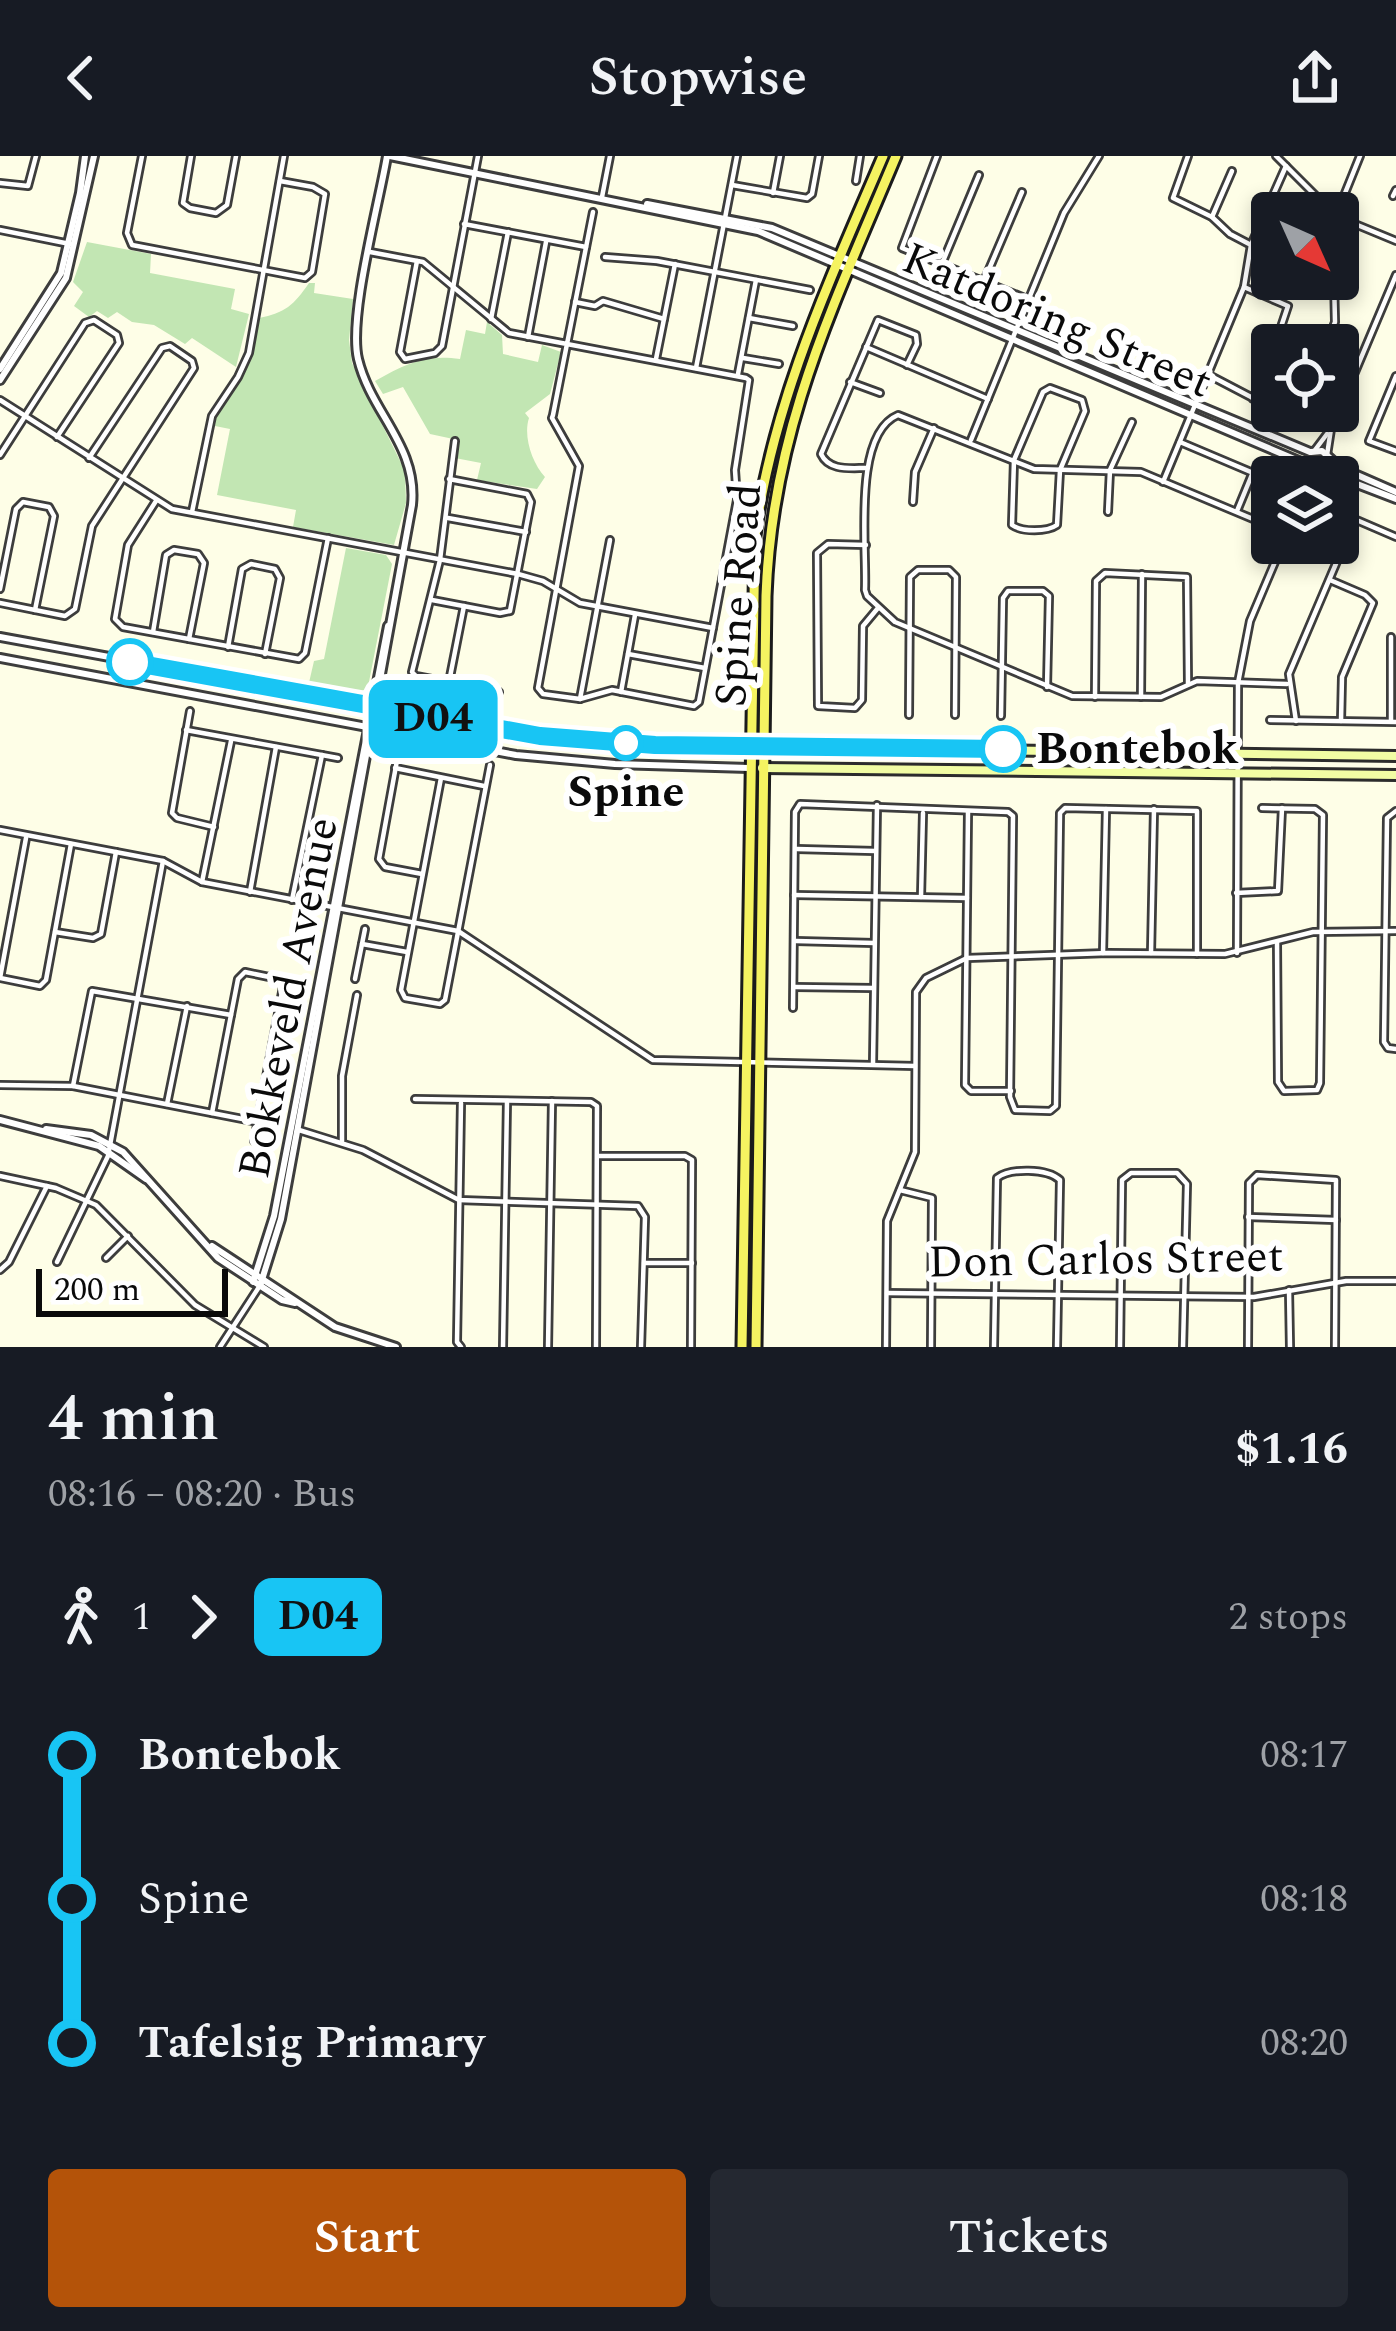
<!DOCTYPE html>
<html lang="en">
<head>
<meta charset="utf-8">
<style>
	:root { --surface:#171b24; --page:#242831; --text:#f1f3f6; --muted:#9ea1a6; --accent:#b45309 }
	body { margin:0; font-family:Spectral,serif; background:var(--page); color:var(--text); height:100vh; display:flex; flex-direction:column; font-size:45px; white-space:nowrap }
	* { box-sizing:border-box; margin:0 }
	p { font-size:39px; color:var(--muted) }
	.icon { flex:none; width:66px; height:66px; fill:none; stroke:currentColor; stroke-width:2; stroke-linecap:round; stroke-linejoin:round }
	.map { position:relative; height:1191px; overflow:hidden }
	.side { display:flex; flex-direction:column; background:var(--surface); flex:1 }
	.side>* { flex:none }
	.badge { padding:0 24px; border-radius:18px; font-size:42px; line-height:78px }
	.needle { width:78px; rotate:135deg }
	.fabs { position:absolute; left:1251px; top:36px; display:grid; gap:24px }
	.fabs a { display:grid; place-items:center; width:108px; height:108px; border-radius:12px; background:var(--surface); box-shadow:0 6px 18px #0003; font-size:60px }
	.scale { position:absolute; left:36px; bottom:30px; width:192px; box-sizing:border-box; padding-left:12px; border:6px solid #0a0a0a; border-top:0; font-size:33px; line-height:42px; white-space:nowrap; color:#0a0a0a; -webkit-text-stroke:9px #fff; paint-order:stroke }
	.map>.badge { position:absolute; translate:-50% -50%; box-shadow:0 0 0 6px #fff }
	.legs { display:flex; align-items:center; gap:18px; height:132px; padding:0 48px; font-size:39px }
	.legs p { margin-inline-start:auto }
	.overview { display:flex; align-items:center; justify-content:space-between; height:204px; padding:0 48px }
	h1 { font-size:66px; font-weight:600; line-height:90px }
	.button { display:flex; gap:24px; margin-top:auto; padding:24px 48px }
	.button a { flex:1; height:138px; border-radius:12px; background:var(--accent); color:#fff; font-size:48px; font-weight:600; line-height:138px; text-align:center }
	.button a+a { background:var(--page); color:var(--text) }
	ul { padding:0 48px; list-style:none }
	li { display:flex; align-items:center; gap:42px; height:144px; font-size:45px }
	li i { display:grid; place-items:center; width:18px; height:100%; margin:0 15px; background:currentColor }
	li i::after { content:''; width:30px; height:30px; margin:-15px; border:9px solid; border-radius:50%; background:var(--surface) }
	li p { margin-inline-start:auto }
	li:first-child i { background:linear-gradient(#0000 50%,currentColor 0) }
	li:last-child i { background:linear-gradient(currentColor 50%,#0000 0) }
	header { display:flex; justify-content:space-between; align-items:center; height:156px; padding:0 48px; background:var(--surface); font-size:54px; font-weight:600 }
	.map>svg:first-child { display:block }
	.green { fill:#c2e6b3 }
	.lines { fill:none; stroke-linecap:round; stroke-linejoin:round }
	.minor-casing { stroke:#3d3d3d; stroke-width:10 }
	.tertiary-casing { stroke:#3d3d3d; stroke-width:12 }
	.secondary-casing { stroke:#2c2c2c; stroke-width:14 }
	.primary-casing { stroke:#1b1b1b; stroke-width:15 }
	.minor { stroke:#fff; stroke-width:4.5 }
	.tertiary { stroke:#fff; stroke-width:6 }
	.secondary { stroke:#f2fda4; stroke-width:8 }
	.primary { stroke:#f5f361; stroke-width:9 }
	.line-1-casing { stroke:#fff; stroke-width:27 }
	.line-1 { stroke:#18c5f4; stroke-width:18 }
	.stop-1-dot { fill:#fff; stroke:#18c5f4; stroke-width:6 }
	.labels { text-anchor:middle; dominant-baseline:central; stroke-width:12; stroke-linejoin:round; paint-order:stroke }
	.street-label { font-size:45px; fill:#0a0a0a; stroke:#fff }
	.stop-label { font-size:45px; font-weight:bold; fill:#0a0a0a; stroke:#fff; text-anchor:start }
</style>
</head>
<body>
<header><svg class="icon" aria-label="back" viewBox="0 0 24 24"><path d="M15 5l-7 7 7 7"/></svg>Stopwise<svg class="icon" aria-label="share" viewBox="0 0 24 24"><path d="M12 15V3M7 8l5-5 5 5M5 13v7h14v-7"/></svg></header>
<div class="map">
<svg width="1396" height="1191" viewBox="0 0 1396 1191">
	<rect width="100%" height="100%" fill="#fefee7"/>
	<g class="green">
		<polygon points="87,86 151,98 150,117 235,133 231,153 249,158 236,211 192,182 185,188 154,169 132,166 117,156 108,162 97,155 89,161 74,150 83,136 73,126"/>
		<path d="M309,127H315L314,137L353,143L349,184L352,207L405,315L406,347L394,389L293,371L296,354L217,339L230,273L215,270L216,261L249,206L259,162C285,157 294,149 309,127Z"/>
		<path d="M487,166L502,179L503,198L538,206L542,189L561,196L550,238L525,257L529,262C523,280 532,307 545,321L537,333L477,324L481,307L455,302L458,284L430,278L403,231L383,238L375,225C406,207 427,198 460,203L466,174L485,178Z"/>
		<polygon points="346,392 386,399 392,408 368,531 355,540 308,531 314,505 324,503"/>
	</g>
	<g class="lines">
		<g class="minor-casing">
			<g id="minor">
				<polyline points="142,0 127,77 132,89 305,122 312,116 325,38 313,31 280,25"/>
				<polyline points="191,0 183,47 190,52 216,57 227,49 236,0"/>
				<polyline points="937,0 902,92 1027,143"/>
				<polyline points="1188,0 1173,42 1212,61 1230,78 1251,89"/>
				<polyline points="1276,0 1333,57"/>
				<polyline points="856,25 860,0"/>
				<polyline points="0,27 28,30 36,0"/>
				<polyline points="732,29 807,42 812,38 819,0"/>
				<polyline points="773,37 780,0"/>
				<polyline points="1393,40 1396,34"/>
				<polyline points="602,41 610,0"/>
				<polyline points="1337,57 1360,0"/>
				<polyline points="1212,61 1232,15"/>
				<polyline points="1338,61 1396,85"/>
				<polyline points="464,68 586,91"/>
				<polyline points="0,74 70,88"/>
				<path d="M370,96L423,106L509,177L746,222L749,224L735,314L737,344L699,546L694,550L612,534L580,543L543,538L538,532L579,310L552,262L553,259C566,192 579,124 593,56"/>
				<polyline points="605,101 657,105 810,134"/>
				<polyline points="417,105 400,196 405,203 435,197 442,190 478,0"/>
				<polyline points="941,110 979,19"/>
				<polyline points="1338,112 1356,69"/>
				<polyline points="984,125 1022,36"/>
				<polyline points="1244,131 1288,150 1275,189"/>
				<polyline points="575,146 595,150 603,145 664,163"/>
				<polyline points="749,162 793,170"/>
				<polyline points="491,163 508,76"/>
				<polyline points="528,181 546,86"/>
				<polyline points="1326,189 1335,166 1334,123"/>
				<polyline points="866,191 988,243"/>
				<polyline points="743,202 779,208"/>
				<polyline points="656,203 675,108"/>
				<polyline points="696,212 737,0"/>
				<polyline points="738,218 756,124"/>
				<polyline points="1207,218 1272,252"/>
				<polyline points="1396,220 1369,285 1396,295"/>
				<polyline points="850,226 880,237"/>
				<path d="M1050,232L1082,244L1085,255L1060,314L1057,369C1047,376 1022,376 1012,369L1014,304L1043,236Z"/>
				<polyline points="1253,243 1272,197"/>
				<polyline points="0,244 172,353 518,418 543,425 580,447 713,472"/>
				<polyline points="1280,255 1292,258 1298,255"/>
				<polyline points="971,284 1064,57 1099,0"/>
				<polyline points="455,285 440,404 412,516 416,520 499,536"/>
				<polyline points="1180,286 1272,325"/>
				<polyline points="1315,294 1327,278"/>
				<polyline points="0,299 85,167 94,164 117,179 119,187 57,281"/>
				<polyline points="1327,299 1331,273 1396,119"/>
				<path d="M866,312C849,312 829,315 821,298L878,164L916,179L917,188L907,209"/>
				<polyline points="1163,326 1244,131 1251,89 1286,10"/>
				<polyline points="156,345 128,389 115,463 123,471 299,503 305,497 328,382"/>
				<polyline points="913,346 915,316 934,272"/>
				<polyline points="1237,355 1253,316"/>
				<polyline points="192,356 212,260 238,221 249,197 284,0"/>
				<polyline points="1108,356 1110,314 1132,266"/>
				<polyline points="1338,356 1396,381"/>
				<polyline points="448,362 526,376"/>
				<path d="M1272,371L1141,316L1034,313L898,259C852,278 867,391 865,434L867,440L895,466L1072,540L1161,541L1197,525L1287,528"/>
				<polyline points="1306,387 1338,401"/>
				<polyline points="866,389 828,388 817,397 818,550 855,552 862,544 863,470 878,452"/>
				<polyline points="1330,424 1365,439 1373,447 1342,521 1341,565"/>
				<polyline points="0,433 16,353 23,346 49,351 54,360 35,454"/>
				<polyline points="432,444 500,457 510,455 531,346 527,338 449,323"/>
				<polyline points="0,447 65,460 75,453 92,370 194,212 192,205 170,190 162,192 89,302"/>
				<polyline points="153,476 166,399 174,394 198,398 204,407 189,483"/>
				<polyline points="228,491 242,413 251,408 275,413 280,422 265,498"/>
				<polyline points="628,498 705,512"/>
				<polyline points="449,526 464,450"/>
				<polyline points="621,536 635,459"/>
				<polyline points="1095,541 1096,425 1105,417 1187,421 1188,527"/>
				<polyline points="1141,541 1142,418"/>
				<polyline points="580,543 610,384"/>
				<polyline points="190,555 172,657 177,662 214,671"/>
				<polyline points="909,559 910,421 918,414 949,414 956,421 955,559"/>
				<polyline points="1001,560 1003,442 1008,435 1043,435 1049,440 1047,531"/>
				<polyline points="1270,564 1396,566"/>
				<polyline points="1296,565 1289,518 1355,363"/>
				<polyline points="1391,565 1391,481"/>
				<polyline points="186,574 338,602"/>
				<polyline points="398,599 379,703 385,711 422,718"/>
				<polyline points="395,612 484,630"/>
				<polyline points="441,622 401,834 405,842 440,848 445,844 490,609"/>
				<polyline points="1262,652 1315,653 1323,659 1320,927 1317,934 1284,935 1278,926 1277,786"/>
				<polyline points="1396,655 1387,662 1384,886 1388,892 1396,893"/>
				<polyline points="968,656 965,929 971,935 1011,935"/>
				<polyline points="0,674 163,705 202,726 458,775 653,904 915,910"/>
				<polyline points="26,682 0,822 40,830 46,824 71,688"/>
				<polyline points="797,693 875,695"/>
				<polyline points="202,726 231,585"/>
				<polyline points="250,736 276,591"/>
				<polyline points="1236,737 1278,735 1282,652"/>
				<polyline points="794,739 967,742"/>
				<polyline points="921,741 923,657"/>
				<polyline points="292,744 322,599"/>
				<polyline points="55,776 93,782 101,778 116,696"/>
				<polyline points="796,785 874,787"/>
				<polyline points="362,788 407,796"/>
				<polyline points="1103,797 1106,653"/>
				<polyline points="1151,797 1154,653"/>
				<polyline points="1237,797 1238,527 1250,465 1283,387"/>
				<polyline points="355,823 365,773"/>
				<polyline points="795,831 873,832"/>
				<polyline points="793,852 795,656 800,648 1008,656 1013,660 1010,941 1015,954 1050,955 1056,950 1060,657 1065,652 1197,655 1197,798"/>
				<polyline points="873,908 877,649"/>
				<polyline points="0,929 73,930 258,966"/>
				<polyline points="73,930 92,835 231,859"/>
				<polyline points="415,943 591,946 597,950 596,1191"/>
				<polyline points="461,947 457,1186 461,1191"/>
				<polyline points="167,948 187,850"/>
				<polyline points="212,957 238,823 245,816 279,823 283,831 254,985"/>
				<polyline points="299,974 363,994 459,1044 638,1050 645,1061 641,1191"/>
				<polyline points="342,985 342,920 357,839"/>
				<polyline points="598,1000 685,1000 692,1004 691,1191"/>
				<polyline points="0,1020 56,1032 96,1049 195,1149 264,1191"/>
				<polyline points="900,1034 932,1042 931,1191"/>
				<polyline points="1248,1061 1336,1064"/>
				<polyline points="106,1102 128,1080"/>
				<polyline points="57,1106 108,1000 163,705"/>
				<polyline points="644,1107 692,1107"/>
				<polyline points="0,1114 9,1106 47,1030"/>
				<polyline points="1289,1134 1290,1191"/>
				<polyline points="887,1137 1254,1141 1346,1125 1396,1125"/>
				<polyline points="220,1191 259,1131"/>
				<polyline points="503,1191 507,945"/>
				<polyline points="548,1191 552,945"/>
				<polyline points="886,1191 887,1065 915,996 916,836 926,822 967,802 1108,797 1225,798 1313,776 1396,775"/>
				<path d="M994,1191L997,1022C1010,1012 1047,1012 1060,1024L1057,1191"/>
				<polyline points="1120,1191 1122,1024 1131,1017 1177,1017 1187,1028 1183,1191"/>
				<polyline points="1248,1191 1249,1027 1257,1019 1336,1024 1335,1191"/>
			</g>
		</g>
		<g class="tertiary-casing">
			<g id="tertiary">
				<polyline points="390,0 758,75 1306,308"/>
				<polyline points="647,48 772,72 1310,296"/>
				<polyline points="0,213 61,117 80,37 85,0"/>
				<polyline points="0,224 66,122 94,0"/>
				<polyline points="1311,296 1322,295 1341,312 1396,336"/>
				<polyline points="1306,307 1311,315 1320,317 1328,310 1328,302"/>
				<polyline points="1323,315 1396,343"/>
				<polyline points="0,481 540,580 646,589 750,591"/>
				<polyline points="0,502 516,599 615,608 749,612"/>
				<polyline points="0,964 99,990 146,1023"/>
				<polyline points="46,973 91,979 123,996 218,1102 282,1144 295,1147"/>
				<polyline points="212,1090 335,1171 396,1191"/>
				<polyline points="253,1126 274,1060 388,470"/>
				<path d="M260,1130L281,1063L412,349C418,290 371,257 358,203C348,161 379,48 387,0"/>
			</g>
		</g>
		<g class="secondary-casing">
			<g id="secondary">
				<polyline points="762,591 1396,600"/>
				<polyline points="762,612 1396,619"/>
			</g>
		</g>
		<g class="primary-casing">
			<g id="primary">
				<path d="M742,1191L755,380C773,245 830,124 883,0"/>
				<path d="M756,1191L766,440C772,273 833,151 896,0"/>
			</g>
		</g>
		<use href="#minor" class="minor"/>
		<use href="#tertiary" class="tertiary"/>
		<use href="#secondary" class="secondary"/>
		<use href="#primary" class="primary"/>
	</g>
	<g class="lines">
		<g class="line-1-casing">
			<polyline id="line-1" points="130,506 540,580 655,589 1003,593"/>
		</g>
		<use href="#line-1" class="line-1"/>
	</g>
	<g class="stop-1-dot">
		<circle cx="130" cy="506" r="21"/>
		<circle cx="626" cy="587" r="15"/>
		<circle cx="1003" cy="593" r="21"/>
	</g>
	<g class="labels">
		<g class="street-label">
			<text transform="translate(1057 165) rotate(23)">Katdoring Street</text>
			<text transform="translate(739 439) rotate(-86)">Spine Road</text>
			<text transform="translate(289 842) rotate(-79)">Bokkeveld Avenue</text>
			<text transform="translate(1106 1104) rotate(-1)">Don Carlos Street</text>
		</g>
		<g class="stop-label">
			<text x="1036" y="593">Bontebok</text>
			<text x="626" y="636" text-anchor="middle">Spine</text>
		</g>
	</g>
</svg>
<div class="fabs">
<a><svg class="needle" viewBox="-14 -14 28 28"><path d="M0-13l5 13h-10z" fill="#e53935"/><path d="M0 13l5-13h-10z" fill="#9ea1a6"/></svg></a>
<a><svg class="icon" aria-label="locate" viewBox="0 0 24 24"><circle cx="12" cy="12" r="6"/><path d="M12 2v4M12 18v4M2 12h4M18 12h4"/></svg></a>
<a><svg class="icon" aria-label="layers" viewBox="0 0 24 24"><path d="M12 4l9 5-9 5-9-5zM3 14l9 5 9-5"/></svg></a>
</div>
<div class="scale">200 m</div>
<b class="badge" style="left:433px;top:563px;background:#18c5f4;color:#111">D04</b>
</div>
<section class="side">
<div class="overview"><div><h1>4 min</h1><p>08:16 – 08:20 · Bus</p></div><b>$1.16</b></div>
<div class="legs"><svg class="icon" aria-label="walk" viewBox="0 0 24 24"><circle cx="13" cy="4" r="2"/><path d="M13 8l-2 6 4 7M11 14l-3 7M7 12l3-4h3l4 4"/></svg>1<svg class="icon" aria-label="forward" viewBox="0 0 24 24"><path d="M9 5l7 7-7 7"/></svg><b class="badge" style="background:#18c5f4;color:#111">D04</b><p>2 stops</p></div>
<ul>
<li><i style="color:#18c5f4"></i><b>Bontebok</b><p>08:17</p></li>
<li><i style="color:#18c5f4"></i><span>Spine</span><p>08:18</p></li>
<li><i style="color:#18c5f4"></i><b>Tafelsig Primary</b><p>08:20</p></li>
</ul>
<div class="button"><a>Start</a><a>Tickets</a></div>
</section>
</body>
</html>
